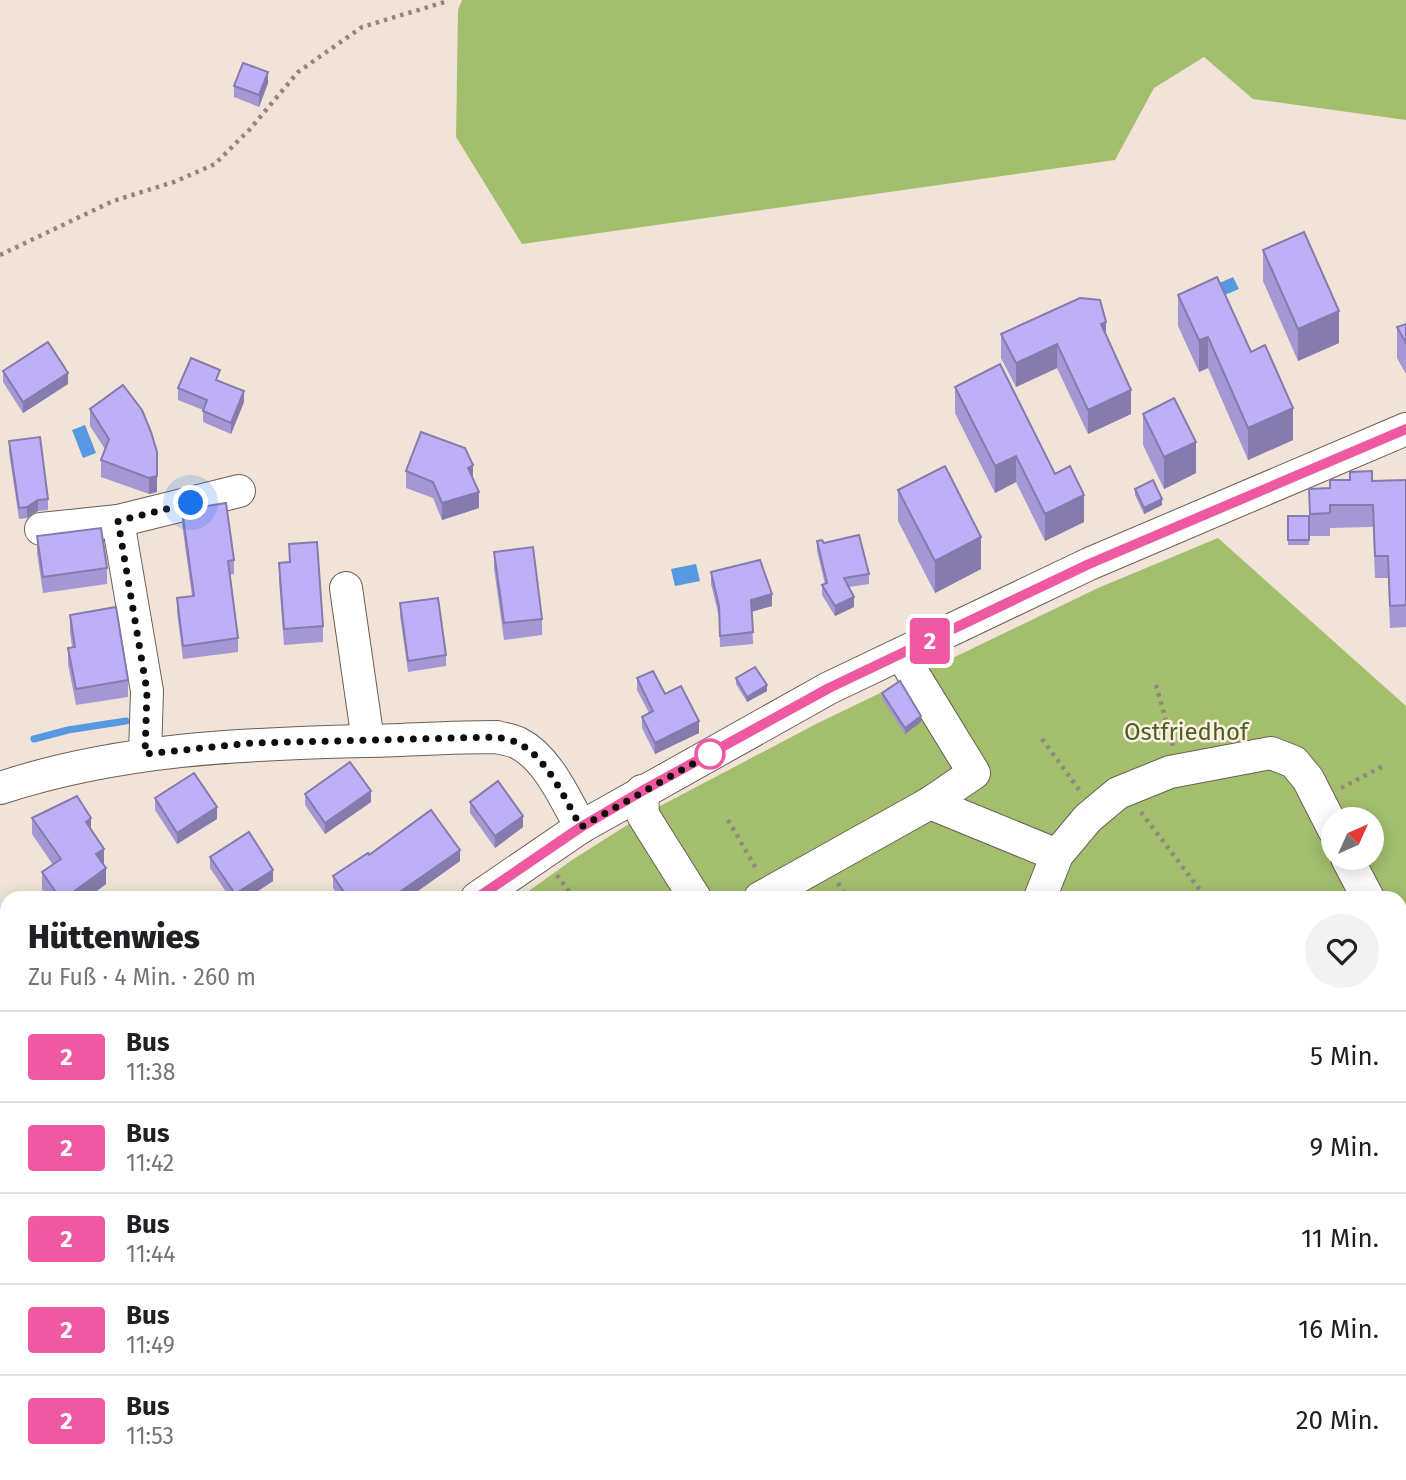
<!DOCTYPE html>
<html lang="de">
<head>
<meta charset="utf-8">
<style>
	:root { --surface:#fff; --page:#f2f2f2; --text:#202124; --muted:#757577; --line:#e0e0e0 }
	body { margin:0; font-family:"Fira Sans",sans-serif; background:var(--page); color:var(--text); height:100vh; display:flex; flex-direction:column; font-size:26px; white-space:nowrap }
	* { box-sizing:border-box; margin:0 }
	p { font-size:23px; color:var(--muted) }
	.icon { flex:none; width:38px; height:38px; fill:none; stroke:currentColor; stroke-width:2; stroke-linecap:round; stroke-linejoin:round }
	.map { position:relative; flex:1; overflow:hidden }
	.side { position:absolute; left:0px; top:891px; width:1407px; height:590px; display:flex; flex-direction:column; background:var(--surface); border-radius:21px 21px 0 0; box-shadow:0 4px 18px #0003 }
	.side>* { flex:none }
	.badge { padding:0 14px; border-radius:5px; font-size:24px; line-height:46px }
	.needle { width:46px; rotate:45deg }
	.buttons { position:absolute; left:1321px; top:807px; display:grid; gap:14px }
	.buttons a { display:grid; place-items:center; width:63px; height:63px; border-radius:50%; background:var(--surface); box-shadow:0 4px 18px #0003; font-size:35px }
	.you { position:absolute; width:35px; height:35px; margin:-18px; border:5px solid #fff; border-radius:50%; background:#1a73e8; box-shadow:0 0 0 10px #1a73e833 }
	.map>.badge { position:absolute; translate:-50% -50%; box-shadow:0 0 0 4px #fff }
	.round { display:grid; place-items:center; flex:none; width:74px; height:74px; border-radius:37px; background:var(--page) }
	.overview { display:flex; align-items:center; justify-content:space-between; height:119px; padding:0 28px }
	h1 { font-size:33px; font-weight:800; line-height:52px }
	ul { padding:0; list-style:none }
	li { display:flex; align-items:center; gap:21px; height:91px; padding:0 28px; border-top:2px solid var(--line) }
	li div { flex:1 }
	li b { display:block; font-size:26px }
	li em { font-style:normal }
	li .badge { min-width:77px; font-weight:700; text-align:center }
	.map>svg:first-child { display:block }
	.green { fill:#a3bf6e; fill-rule:evenodd }
	.water { fill:#5699e0 }
	.lines { fill:none; stroke-linecap:round; stroke-linejoin:round }
	.stream { stroke:#5699e0; stroke-width:7 }
	.minor-casing { stroke:#6b5f55; stroke-width:34 }
	.path { stroke:#928880; stroke-width:4.5; stroke-dasharray:3.5 5; stroke-linecap:butt }
	.minor { stroke:#fff; stroke-width:32 }
	.wall { fill:#a397d4 }
	.shaded-wall { fill:#857bad }
	.building { fill:#beb0f7; stroke:#857bad; stroke-width:2 }
	.line-casing { stroke:#fff; stroke-width:16 }
	.line { stroke:#ef59a1; stroke-width:10 }
	.walk { stroke:#120e0a; stroke-width:7; stroke-dasharray:0 12.6 }
	.stop-dot { fill:#fff; stroke:#ef59a1; stroke-width:3.5 }
	.labels { text-anchor:middle; dominant-baseline:central; stroke-width:5; stroke-linejoin:round; paint-order:stroke }
	.park-label { font-size:24px; fill:#4b5f1e; stroke:#fef0e4 }
</style>
</head>
<body>
<div class="map">
<svg width="1406" height="1480" viewBox="0 0 1406 1480">
	<rect width="100%" height="100%" fill="#f1e3d7"/>
	<g class="green">
		<polygon points="462,0 1406,0 1406,120 1253,99 1204,57 1154,88 1115,160 522,244 456,137 458,10"/>
		<path d="M1218,538L1406,706V1333L1400,1338V898H519L572,860L643,815L816,724L1098,588ZM1334,819H1372V858H1334Z"/>
		<polygon points="7,1259 7,1474 1119,1474 1100,1480 0,1480 0,1263"/>
	</g>
	<g class="water">
		<polygon points="1233,277 1239,289 1213,300 1208,288"/>
		<polygon points="85,425 96,453 83,458 72,430"/>
		<polygon points="696,564 700,581 675,586 671,569"/>
	</g>
	<g class="lines">
		<polyline class="stream" points="34,739 68,730 126,721"/>
		<g class="minor-casing">
			<g id="minor">
				<polyline points="118,521 147,691 145,754"/>
				<polyline points="41,529 118,521 239,491"/>
				<polyline points="346,588 368,741"/>
				<polyline points="901,654 974,773 930,803"/>
				<path d="M0,788C119,749 240,744 364,741C408,740 453,737 497,737C504,739 512,740 518,743C548,758 565,799 581,827"/>
				<polyline points="642,791 643,815 695,898"/>
				<polyline points="1347,858 1368,898"/>
				<polyline points="477,898 581,827 829,688 1089,564 1406,429"/>
				<polyline points="760,898 930,803 1057,855"/>
				<polyline points="1040,898 1057,855 1088,818 1118,793 1170,772 1271,753 1294,762 1308,779 1334,830"/>
				<polyline points="1400,963 1406,975"/>
				<polyline points="1400,1169 1406,1165"/>
				<polyline points="0,1217 7,1212"/>
				<polyline points="0,1332 7,1336"/>
				<polyline points="85,1474 86,1480"/>
				<polyline points="226,1474 227,1480"/>
				<polyline points="468,1480 481,1474"/>
			</g>
		</g>
		<g class="path">
			<polyline points="0,255 113,201 174,182 215,164 250,129 298,72 362,27 448,1"/>
			<polyline points="1156,685 1173,746"/>
			<polyline points="1042,739 1080,791"/>
			<polyline points="1341,788 1385,765"/>
			<polyline points="1141,812 1206,898"/>
			<polyline points="728,820 757,870"/>
			<polyline points="557,875 574,898"/>
			<polyline points="838,883 847,898"/>
			<polyline points="0,1275 7,1271"/>
			<polyline points="354,1474 355,1480"/>
			<polyline points="631,1474 632,1480"/>
			<polyline points="566,1480 566,1474"/>
		</g>
		<use href="#minor" class="minor"/>
	</g>
	<g class="wall">
		<polygon points="268,83 259,107 234,97 234,86"/>
		<polygon points="1263,250 1339,343 1298,361 1263,281"/>
		<polygon points="1178,295 1251,352 1293,440 1248,460 1208,368 1199,372 1178,326"/>
		<polygon points="1406,324 1406,374 1397,358 1397,327"/>
		<polygon points="1001,334 1106,335 1131,414 1088,434 1057,368 1016,387 1001,358"/>
		<polygon points="3,371 68,384 23,413 3,382"/>
		<polygon points="220,381 244,402 231,434 203,422 203,410 178,400 178,388"/>
		<polygon points="123,385 157,492 149,494 101,477 101,460 105,449 90,426 90,409"/>
		<polygon points="955,387 1055,474 1084,522 1045,541 1016,482 995,493 955,413"/>
		<polygon points="1143,414 1196,473 1164,489 1143,445"/>
		<polygon points="9,441 48,499 48,510 38,511 27,518 19,519 9,452"/>
		<polygon points="406,471 473,479 479,508 442,520 433,498 406,488"/>
		<polygon points="1406,480 1406,627 1390,628 1388,578 1375,578 1373,527 1330,528 1330,536 1310,536 1309,489 1330,488 1372,481"/>
		<polygon points="1135,489 1162,505 1144,514 1135,495"/>
		<polygon points="898,490 981,569 935,593 898,521"/>
		<polygon points="182,510 234,560 234,574 230,575 238,638 238,652 183,659 177,612 177,598 192,596 182,524"/>
		<rect x="1288" y="516" width="21" height="29"/>
		<polygon points="37,536 107,568 107,584 43,593 37,553"/>
		<polygon points="817,541 824,543 869,574 869,584 849,587 854,607 835,616 822,595 822,585 825,584 817,551"/>
		<polygon points="289,544 323,626 323,642 284,645 279,580 279,563 289,563"/>
		<polygon points="494,552 542,619 542,635 504,640 494,568"/>
		<polygon points="711,572 772,606 752,611 753,644 720,647 719,617 711,584"/>
		<polygon points="400,603 446,655 446,666 408,672 400,615"/>
		<polygon points="70,615 128,680 128,697 76,705 68,664 68,648 72,647 70,632"/>
		<polygon points="637,678 665,694 699,733 655,754 642,728 642,717 649,713 637,690"/>
		<polygon points="736,678 767,691 747,702 736,684"/>
		<polygon points="882,693 921,722 905,734 882,699"/>
		<polygon points="305,794 371,802 325,834 305,805"/>
		<polygon points="155,798 217,819 177,844 155,810"/>
		<polygon points="470,802 523,827 495,848 470,813"/>
		<polygon points="32,818 91,830 104,865 106,884 87,898 48,898 42,889 42,872 53,865 32,834"/>
		<polygon points="369,855 460,861 408,898 340,898 333,888 333,876"/>
		<polygon points="210,857 273,881 247,898 230,898 210,868"/>
		<polygon points="7,1100 7,1157 0,1147 0,1105"/>
		<polygon points="582,1474 613,1474 619,1480 581,1480"/>
	</g>
	<g class="shaded-wall">
		<polygon points="268,72 268,83 259,107 259,95"/>
		<polygon points="1339,311 1339,343 1298,361 1298,329"/>
		<polygon points="1106,322 1106,346 1101,324"/>
		<polygon points="1208,337 1208,368 1199,372 1199,340"/>
		<polygon points="1057,344 1057,368 1016,387 1016,363"/>
		<polygon points="68,373 68,384 23,413 23,402"/>
		<polygon points="1131,390 1131,414 1088,434 1088,410"/>
		<polygon points="244,391 244,402 231,434 231,423"/>
		<polygon points="1293,408 1293,440 1248,460 1248,428"/>
		<polygon points="1196,442 1196,473 1164,489 1164,457"/>
		<polygon points="1016,456 1016,482 995,493 995,466"/>
		<polygon points="473,465 473,482 468,468"/>
		<polygon points="157,476 157,492 149,494 149,478"/>
		<polygon points="479,492 479,508 442,520 442,503"/>
		<polygon points="1084,495 1084,522 1045,541 1045,514"/>
		<polygon points="1162,499 1162,505 1144,514 1144,508"/>
		<polygon points="38,500 38,511 27,518 27,507"/>
		<polygon points="981,537 981,569 935,593 935,561"/>
		<polygon points="772,594 772,606 751,612 751,600"/>
		<polygon points="854,597 854,607 835,616 835,606"/>
		<polygon points="767,685 767,691 747,702 747,697"/>
		<polygon points="921,716 921,722 905,734 905,728"/>
		<polygon points="699,721 699,733 655,754 655,743"/>
		<polygon points="371,791 371,802 325,834 325,823"/>
		<polygon points="217,807 217,819 177,844 177,833"/>
		<polygon points="523,816 523,827 495,848 495,836"/>
		<polygon points="91,818 91,834 86,822"/>
		<polygon points="104,849 104,865 96,854"/>
		<polygon points="460,850 460,861 408,898 391,898"/>
		<polygon points="106,868 106,884 87,898 65,898"/>
		<polygon points="273,870 273,881 247,898 235,898 235,894"/>
	</g>
	<g class="building">
		<polygon points="243,63 268,72 259,95 234,86"/>
		<polygon points="1304,232 1339,311 1298,329 1263,250"/>
		<polygon points="1217,277 1251,352 1265,345 1293,408 1248,428 1208,337 1199,340 1178,295"/>
		<polygon points="1080,298 1100,300 1106,322 1101,324 1131,390 1088,410 1057,344 1016,363 1001,334"/>
		<polygon points="1406,324 1406,343 1397,327"/>
		<polygon points="48,342 68,373 23,402 3,371"/>
		<polygon points="191,358 220,370 216,380 244,391 231,423 203,411 207,400 178,388"/>
		<polygon points="1000,364 1055,474 1070,466 1084,495 1045,514 1016,456 995,466 955,387"/>
		<polygon points="123,385 142,410 151,432 157,452 157,476 149,478 101,460 109,439 90,409"/>
		<polygon points="1174,398 1196,442 1164,457 1143,414"/>
		<polygon points="421,432 465,448 473,465 468,468 479,492 442,503 433,482 406,471"/>
		<polygon points="40,437 48,499 38,500 27,507 19,508 9,441"/>
		<polygon points="945,466 981,537 935,561 898,490"/>
		<polygon points="1372,471 1372,481 1406,480 1406,605 1390,606 1388,556 1375,556 1373,505 1330,505 1330,513 1310,514 1309,489 1330,488 1330,480 1350,480 1350,472"/>
		<polygon points="1153,480 1162,499 1144,508 1135,489"/>
		<polygon points="226,503 234,560 228,561 238,638 183,646 177,598 194,596 182,510"/>
		<rect x="1288" y="516" width="21" height="24"/>
		<polygon points="101,528 107,568 43,577 37,536"/>
		<polygon points="859,535 869,574 844,578 854,597 835,606 822,585 827,583 817,541 822,540 824,543"/>
		<polygon points="317,542 323,626 284,629 279,563 290,562 289,544"/>
		<polygon points="533,547 542,619 504,623 494,552"/>
		<polygon points="760,560 772,594 751,600 753,632 720,636 719,606 711,572"/>
		<polygon points="438,598 446,655 408,661 400,603"/>
		<polygon points="116,607 128,680 76,689 68,648 75,647 70,615"/>
		<polygon points="755,667 767,685 747,697 736,678"/>
		<polygon points="653,671 665,694 681,686 699,721 655,743 642,717 653,711 637,678"/>
		<polygon points="900,681 921,716 905,728 882,693"/>
		<polygon points="350,762 371,791 325,823 305,794"/>
		<polygon points="194,773 217,807 177,833 155,798"/>
		<polygon points="498,781 523,816 495,836 470,802"/>
		<polygon points="77,796 91,818 86,822 104,849 96,854 106,868 65,898 60,898 42,872 61,859 32,818"/>
		<polygon points="431,810 460,850 391,898 348,898 333,876 368,853 369,855"/>
		<polygon points="249,832 273,870 235,894 210,857"/>
		<polygon points="7,1100 7,1146 0,1136 0,1105"/>
		<polygon points="581,1474 611,1474 619,1475 618,1480 589,1480 589,1475"/>
	</g>
	<g class="lines">
		<g class="line-casing">
			<polyline id="line" points="477,898 581,827 642,791 829,688 1089,564 1406,429"/>
		</g>
		<use href="#line" class="line"/>
		<path class="walk" d="M191,503L118,521L147,691L145,754L251,743L497,737C504,739 512,740 518,743C548,758 565,800 581,827L710,754"/>
	</g>
	<circle class="stop-dot" cx="710" cy="754" r="14"/>
	<g class="labels">
		<g class="park-label">
			<text x="1186" y="732">Ostfriedhof</text>
		</g>
	</g>
</svg>
<div class="buttons">
<a><svg class="needle" viewBox="-14 -14 28 28"><path d="M0-13l5 13h-10z" fill="#e53935"/><path d="M0 13l5-13h-10z" fill="#757577"/></svg></a>
</div>
<div class="you" style="left:191px;top:503px"></div>
<b class="badge" style="left:930px;top:641px;background:#ef59a1;color:#fff">2</b>
<section class="side">
<div class="overview"><div><h1>Hüttenwies</h1><p>Zu Fuß · 4 Min. · 260 m</p></div><a class="round"><svg class="icon" aria-label="heart" viewBox="0 0 24 24"><path d="M12 20l-8-8c-3-5 5-10 8-4 3-6 11-1 8 4z"/></svg></a></div>
<ul>
<li><span class="badge" style="background:#ef59a1;color:#fff">2</span><div><b>Bus</b><p>11:38</p></div><em>5 Min.</em></li>
<li><span class="badge" style="background:#ef59a1;color:#fff">2</span><div><b>Bus</b><p>11:42</p></div><em>9 Min.</em></li>
<li><span class="badge" style="background:#ef59a1;color:#fff">2</span><div><b>Bus</b><p>11:44</p></div><em>11 Min.</em></li>
<li><span class="badge" style="background:#ef59a1;color:#fff">2</span><div><b>Bus</b><p>11:49</p></div><em>16 Min.</em></li>
<li><span class="badge" style="background:#ef59a1;color:#fff">2</span><div><b>Bus</b><p>11:53</p></div><em>20 Min.</em></li>
</ul>
</section>
</div>
</body>
</html>
